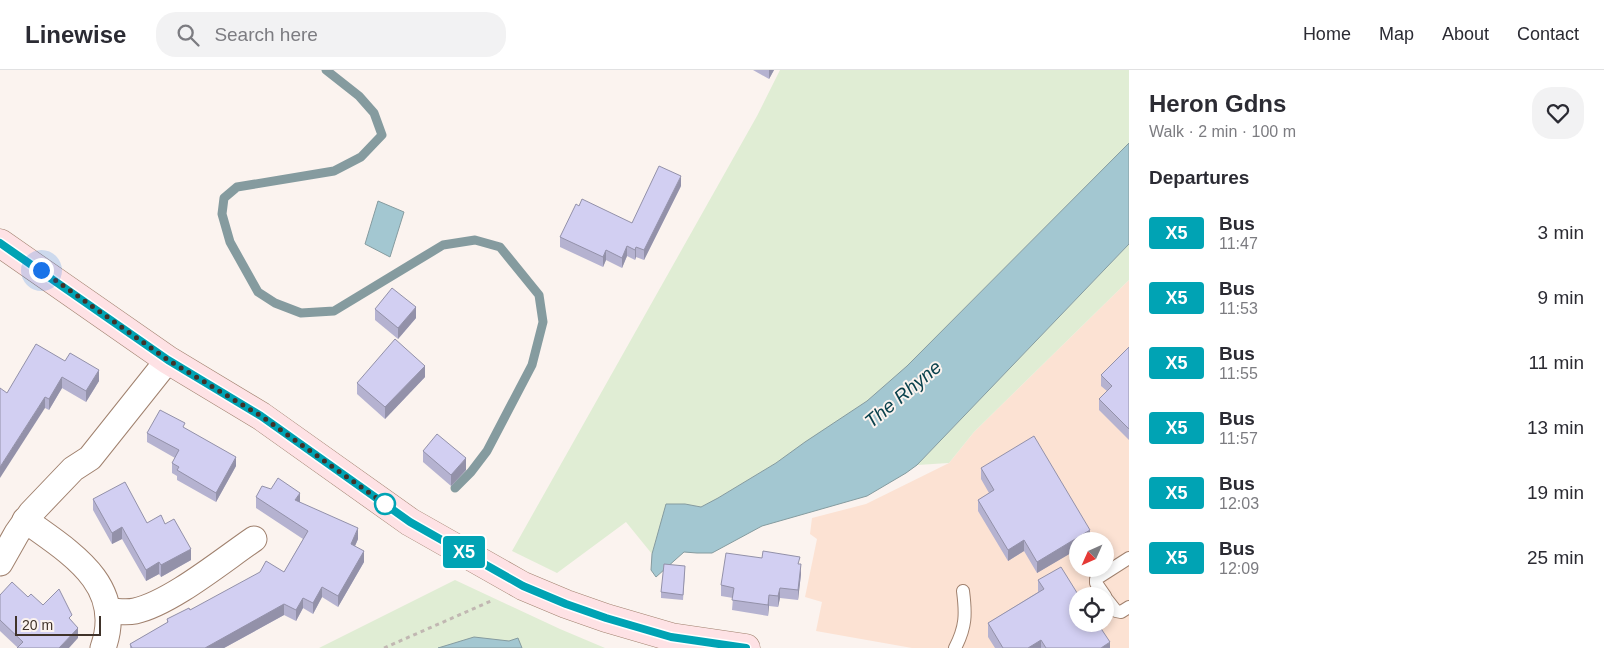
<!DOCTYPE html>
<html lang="en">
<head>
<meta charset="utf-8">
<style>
	:root { --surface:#fff; --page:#f2f2f3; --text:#2b2b33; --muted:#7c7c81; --line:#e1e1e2 }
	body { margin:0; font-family:Arial,sans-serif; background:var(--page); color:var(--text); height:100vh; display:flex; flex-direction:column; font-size:19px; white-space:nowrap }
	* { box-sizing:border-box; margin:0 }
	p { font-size:16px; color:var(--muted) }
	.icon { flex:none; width:28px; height:28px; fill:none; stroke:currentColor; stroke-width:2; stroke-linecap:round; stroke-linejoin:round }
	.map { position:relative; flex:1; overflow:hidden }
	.drawer { display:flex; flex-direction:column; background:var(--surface); width:475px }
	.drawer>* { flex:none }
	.badge { padding:0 10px; border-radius:4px; font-size:18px; line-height:32px }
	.needle { width:32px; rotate:225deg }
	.fabs { position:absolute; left:1069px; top:462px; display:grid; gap:10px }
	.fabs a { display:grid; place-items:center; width:45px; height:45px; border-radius:50%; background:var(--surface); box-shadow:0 2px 8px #0003; font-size:25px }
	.scale { position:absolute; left:15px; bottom:12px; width:86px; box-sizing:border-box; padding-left:5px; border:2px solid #40332a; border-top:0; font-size:14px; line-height:18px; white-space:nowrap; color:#40332a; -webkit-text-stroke:4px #fbf3ef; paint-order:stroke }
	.you { position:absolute; width:25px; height:25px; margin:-12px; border:4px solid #fff; border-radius:50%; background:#1a73e8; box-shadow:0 0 0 8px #1a73e833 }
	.map>.badge { position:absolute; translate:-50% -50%; box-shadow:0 0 0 2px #fff }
	h2 { padding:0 20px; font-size:19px; line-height:45px }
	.round { display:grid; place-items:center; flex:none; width:52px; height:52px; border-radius:20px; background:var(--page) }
	.headline { display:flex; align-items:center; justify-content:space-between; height:85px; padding:0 20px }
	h1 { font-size:24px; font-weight:600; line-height:38px }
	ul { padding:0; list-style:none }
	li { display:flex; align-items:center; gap:15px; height:65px; padding:0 20px }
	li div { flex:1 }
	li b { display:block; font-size:19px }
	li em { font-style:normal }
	li .badge { min-width:55px; font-weight:700; text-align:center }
	header { display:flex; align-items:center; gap:30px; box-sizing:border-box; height:70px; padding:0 25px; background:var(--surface); border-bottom:1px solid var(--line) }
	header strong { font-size:24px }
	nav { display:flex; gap:28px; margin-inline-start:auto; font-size:18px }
	.search { width:350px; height:45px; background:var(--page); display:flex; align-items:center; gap:12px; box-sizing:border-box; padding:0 18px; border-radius:20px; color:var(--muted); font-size:19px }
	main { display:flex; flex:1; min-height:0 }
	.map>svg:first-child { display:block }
	.built { fill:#fce2d3; fill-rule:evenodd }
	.green { fill:#e0edd4 }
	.water { fill:#a3c7d1; stroke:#859b9f }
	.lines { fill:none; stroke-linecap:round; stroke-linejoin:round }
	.stream { stroke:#859b9f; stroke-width:9 }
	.lane-casing { stroke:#a0816e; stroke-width:14 }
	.street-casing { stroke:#a0816e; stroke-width:27 }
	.secondary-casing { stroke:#a0816e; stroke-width:29 }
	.path { stroke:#c1b7b2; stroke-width:3; stroke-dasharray:4 4; stroke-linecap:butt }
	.lane { stroke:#fff; stroke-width:12 }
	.street { stroke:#fff; stroke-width:25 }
	.secondary { stroke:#fee2e5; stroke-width:28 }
	.wall { fill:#b5b2d0 }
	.shaded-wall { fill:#9391a9 }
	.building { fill:#d2cff2; stroke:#9391a9 }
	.line-casing { stroke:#fff; stroke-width:11 }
	.line { stroke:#00a3b4; stroke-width:8 }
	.walk { stroke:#40332a; stroke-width:5; stroke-dasharray:0 9 }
	.stop-dot { fill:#fff; stroke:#00a3b4; stroke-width:2.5 }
	.labels { text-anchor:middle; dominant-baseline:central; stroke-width:4; stroke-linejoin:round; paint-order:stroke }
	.water-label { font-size:19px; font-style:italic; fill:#0a414c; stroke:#fbf3ef }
</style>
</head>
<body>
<header>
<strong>Linewise</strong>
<div class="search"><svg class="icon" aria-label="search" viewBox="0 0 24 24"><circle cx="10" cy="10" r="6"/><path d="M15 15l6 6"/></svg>Search here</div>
<nav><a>Home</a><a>Map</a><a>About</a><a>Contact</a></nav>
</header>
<main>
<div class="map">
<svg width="1129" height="578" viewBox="0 0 1129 578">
	<rect width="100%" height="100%" fill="#fbf3ef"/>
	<path class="built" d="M1129,210V578H912L816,561L822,532L805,527L817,469L810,464L812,448L866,434L949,393L974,362ZM1078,471H1105V499H1078ZM1078,526H1105V554H1078Z"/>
	<g class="green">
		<polygon points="780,0 1129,0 1129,73 907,296 867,331 776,393 718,428 701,437 685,434 667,434 652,484 626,452 557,503 512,481 757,46"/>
		<polygon points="1129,174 1129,210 974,362 949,393 917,395"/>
		<polygon points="455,510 560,559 605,578 319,578"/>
	</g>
	<g class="water">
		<polygon points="1129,73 1129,174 917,395 906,403 867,426 762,456 712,483 697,483 684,482 656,507 651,500 652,484 666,434 685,434 701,437 718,428 776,393 805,372 867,331 907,296"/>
		<polygon points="378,131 404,142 390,187 365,174"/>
		<polygon points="474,567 509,571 518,568 522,578 438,578"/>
	</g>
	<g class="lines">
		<polyline class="stream" points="326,0 359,26 374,43 382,65 361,87 334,101 237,117 224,128 222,144 230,172 258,222 275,233 301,243 334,241 443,175 475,170 500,177 539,225 543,252 532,295 487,381 471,402 455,418"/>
		<g class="lane-casing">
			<g id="lane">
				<polyline points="1105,526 1096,513 1096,509 1129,488"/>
				<polyline points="1105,527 1116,541 1121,542 1129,537"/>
				<path d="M955,578C966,557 966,544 963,521"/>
			</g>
		</g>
		<g class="street-casing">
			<g id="street">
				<path d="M25,450C69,482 126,514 103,578"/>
				<polyline points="0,493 17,463 31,443 73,399 90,388 168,290"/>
				<path d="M108,541C117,541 126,543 135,541C171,533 223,490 254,469"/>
			</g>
		</g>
		<g class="secondary-casing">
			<polyline id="secondary" points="0,173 168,290 261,346 410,452 523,516 566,534 606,548 671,567 746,578"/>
		</g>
		<polyline class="path" points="384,578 491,531"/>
		<use href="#lane" class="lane"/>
		<use href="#street" class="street"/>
		<use href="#secondary" class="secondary"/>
	</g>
	<g class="wall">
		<polygon points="753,0 774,0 769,9"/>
		<polygon points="681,116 644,190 636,187 635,190 627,186 622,198 606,190 603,197 560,177 560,167 632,153"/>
		<polygon points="375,239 416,248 398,269 375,250"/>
		<polygon points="1129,277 1129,370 1099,340 1099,329 1107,321 1101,316 1101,305"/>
		<polygon points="65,291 99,311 86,332 62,318 49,340 45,338 7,323"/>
		<polygon points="425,307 385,349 357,324 357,313"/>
		<polygon points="185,358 236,396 216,432 177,410 177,406 172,403 172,393 175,388 147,372 147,363"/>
		<polygon points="423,381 466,400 451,416 423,392"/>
		<polygon points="981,398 1090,471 1037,503 1024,481 1008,491 978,441 978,430 989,423 981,409"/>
		<polygon points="256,427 300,433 358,469 355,476 364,492 338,537 322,527 313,544 303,538 296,551 284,545 224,578 130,578 130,574 167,553 167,549 284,502 303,469 256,438"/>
		<polygon points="93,429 147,453 165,454 191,490 161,507 159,504 146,511 122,469 112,474 93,440"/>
		<polygon points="800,494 801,504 798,530 780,528 778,537 769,536 768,546 732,540 733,528 721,526 721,515"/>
		<polygon points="685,502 683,530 661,528 661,522"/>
		<polygon points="1038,510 1110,578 995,578 988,567 988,553 1038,522"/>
		<polygon points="0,525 28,527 43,535 72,551 78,568 17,577 0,561"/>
	</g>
	<g class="shaded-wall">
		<polygon points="769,0 774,0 769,9"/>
		<polygon points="681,106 681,116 644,190 644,180"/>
		<polygon points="627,176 627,186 622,198 622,188"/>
		<polygon points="636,177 636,187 635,190 635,180"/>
		<polygon points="606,180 606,190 603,197 603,187"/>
		<polygon points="416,237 416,248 398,269 398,258"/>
		<polygon points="425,296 425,307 385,349 385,337"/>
		<polygon points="99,300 99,311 86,332 86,321"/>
		<polygon points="62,307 62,318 49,340 49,329"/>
		<polygon points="45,327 45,338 0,408 0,397"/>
		<polygon points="236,387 236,396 216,432 216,423"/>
		<polygon points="466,388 466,400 451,416 451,405"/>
		<polygon points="300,423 300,434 295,430"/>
		<polygon points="122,457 122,469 112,474 112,463"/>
		<polygon points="358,458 358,469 351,485 351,474"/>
		<polygon points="1090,460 1090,471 1078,471 1078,479 1037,503 1037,492"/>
		<polygon points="1024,470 1024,481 1008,491 1008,480"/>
		<polygon points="191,479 191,490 161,507 161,495"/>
		<polygon points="364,481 364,492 338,537 338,526"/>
		<polygon points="159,492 159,504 146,511 146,500"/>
		<polygon points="801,494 801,504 798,530 798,520"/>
		<polygon points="322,517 322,527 313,544 313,533"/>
		<polygon points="780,518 780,528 778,537 778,526"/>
		<polygon points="769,525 769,536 768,546 768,535"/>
		<polygon points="303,528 303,538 296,551 296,540"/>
		<polygon points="284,534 284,545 224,578 205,578"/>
		<polygon points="78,558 78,568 69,578 59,578"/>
		<polygon points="1041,570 1041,578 1028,578"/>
		<polygon points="1110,572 1110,578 1101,578"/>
	</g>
	<g class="building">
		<polygon points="659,96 681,106 644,180 636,177 635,180 627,176 622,188 606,180 603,187 560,167 576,134 579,136 582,129 632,153"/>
		<polygon points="392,218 416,237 398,258 375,239"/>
		<polygon points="395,269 425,296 385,337 357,313"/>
		<polygon points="36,274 65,291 70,283 99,300 86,321 62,307 49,329 45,327 0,397 0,318 7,323"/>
		<polygon points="1129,277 1129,359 1099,329 1112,316 1101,305"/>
		<polygon points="160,340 185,353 183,357 236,387 216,423 177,400 179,397 172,393 179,380 147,363"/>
		<polygon points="437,364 466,388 451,405 423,381"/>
		<polygon points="1034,366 1090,460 1037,492 1024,470 1008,480 978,430 994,420 981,398"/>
		<polygon points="278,408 300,423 295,430 358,458 351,474 364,481 338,526 322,517 313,533 303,528 296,540 284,534 205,578 132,578 130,574 168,552 167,549 189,538 190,540 260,502 266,491 284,502 308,461 256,427 262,416 271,419"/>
		<polygon points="125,412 147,453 161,445 165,454 174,449 191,479 161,495 159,492 146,500 122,457 112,463 93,429"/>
		<polygon points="763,481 800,487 798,494 801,494 798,520 780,518 778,526 769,525 768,535 732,530 734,518 721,515 726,483 762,488"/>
		<polygon points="664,494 685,496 683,525 661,522"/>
		<polygon points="1061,497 1079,526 1078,526 1078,554 1098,554 1110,572 1101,578 1046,578 1041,570 1028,578 1003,578 988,553 1044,519 1038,510"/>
		<polygon points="12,512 28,527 31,524 43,535 59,519 72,545 69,548 78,558 59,578 17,578 23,572 0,550 0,525"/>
	</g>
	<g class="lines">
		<g class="line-casing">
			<polyline id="line" points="0,173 168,290 261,346 410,452 523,516 566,534 606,548 671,567 746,578"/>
		</g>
		<use href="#line" class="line"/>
		<polyline class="walk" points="41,200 168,290 261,346 385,434"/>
	</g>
	<circle class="stop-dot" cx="385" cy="434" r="10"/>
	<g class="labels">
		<g class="water-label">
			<text transform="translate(903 324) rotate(-40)">The Rhyne</text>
		</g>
	</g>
</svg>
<div class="fabs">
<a><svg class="needle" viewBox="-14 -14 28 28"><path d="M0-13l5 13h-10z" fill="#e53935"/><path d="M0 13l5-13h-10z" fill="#7c7c81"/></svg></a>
<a><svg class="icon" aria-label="locate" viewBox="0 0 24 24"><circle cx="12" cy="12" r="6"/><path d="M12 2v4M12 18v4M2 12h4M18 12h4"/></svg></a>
</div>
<div class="scale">20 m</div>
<div class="you" style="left:41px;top:200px"></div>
<b class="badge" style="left:464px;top:482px;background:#00a3b4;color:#fff">X5</b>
</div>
<section class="drawer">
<div class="headline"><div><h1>Heron Gdns</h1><p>Walk · 2 min · 100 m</p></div><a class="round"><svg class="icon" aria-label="heart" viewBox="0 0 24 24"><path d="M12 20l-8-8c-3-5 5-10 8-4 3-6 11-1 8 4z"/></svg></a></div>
<h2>Departures</h2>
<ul>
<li><span class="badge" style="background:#00a3b4;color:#fff">X5</span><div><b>Bus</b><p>11:47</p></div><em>3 min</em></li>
<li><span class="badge" style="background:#00a3b4;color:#fff">X5</span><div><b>Bus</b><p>11:53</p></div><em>9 min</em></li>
<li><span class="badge" style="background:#00a3b4;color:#fff">X5</span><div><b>Bus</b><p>11:55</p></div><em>11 min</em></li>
<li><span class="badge" style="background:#00a3b4;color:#fff">X5</span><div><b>Bus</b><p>11:57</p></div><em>13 min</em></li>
<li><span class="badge" style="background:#00a3b4;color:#fff">X5</span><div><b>Bus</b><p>12:03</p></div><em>19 min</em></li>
<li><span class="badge" style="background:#00a3b4;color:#fff">X5</span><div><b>Bus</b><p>12:09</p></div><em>25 min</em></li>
</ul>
</section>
</main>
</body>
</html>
